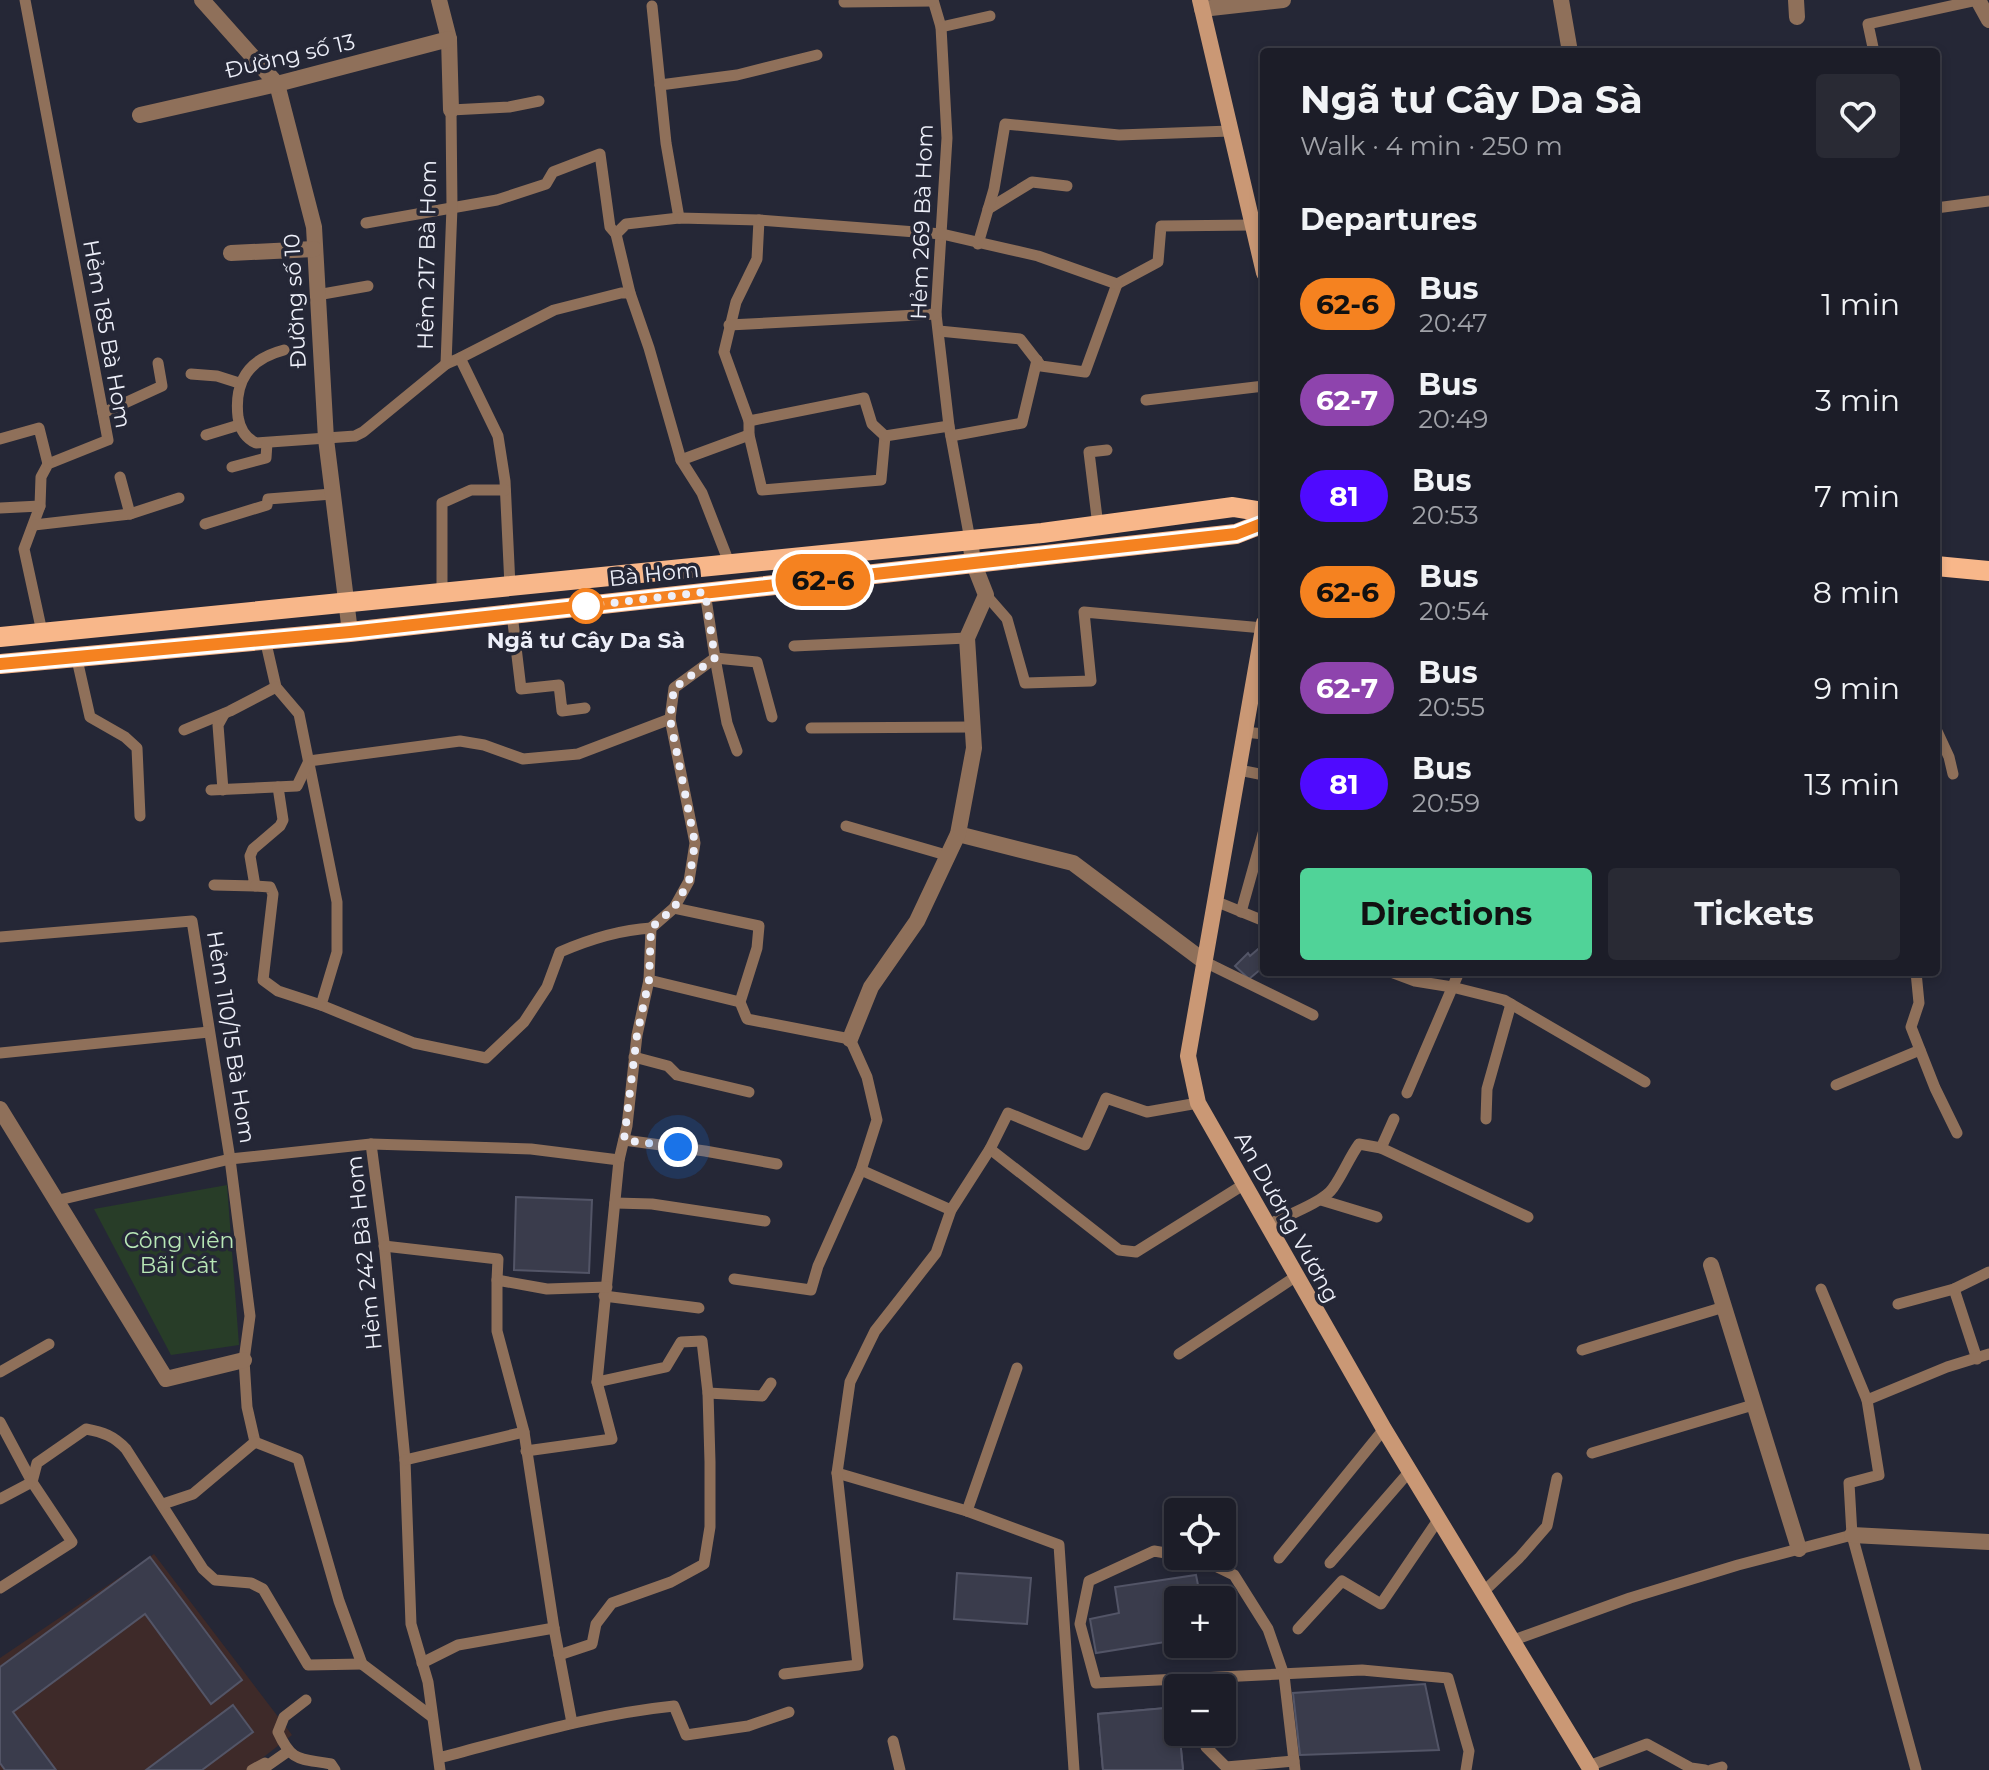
<!DOCTYPE html>
<html lang="en">
<head>
<meta charset="utf-8">
<style>
	:root { --surface:#1c1d28; --page:#292a34; --text:#f1f3f6; --muted:#a0a2a8; --line:#3a3b45; --accent:#50d398 }
	body { margin:0; font-family:Montserrat,sans-serif; background:var(--page); color:var(--text); height:100vh; display:flex; flex-direction:column; font-size:30px; white-space:nowrap }
	* { box-sizing:border-box; margin:0 }
	p { font-size:26px; color:var(--muted) }
	.icon { flex:none; width:44px; height:44px; fill:none; stroke:currentColor; stroke-width:2; stroke-linecap:round; stroke-linejoin:round }
	.map { position:relative; flex:1; overflow:hidden }
	.panel { position:absolute; left:1260px; top:48px; width:680px; height:928px; display:flex; flex-direction:column; background:var(--surface); border-radius:8px; box-shadow:0 4px 12px #0003,0 0 0 2px var(--line) }
	.panel>* { flex:none }
	.badge { padding:0 16px; border-radius:26px; font-size:28px; line-height:52px }
	.fabs { position:absolute; left:1164px; top:1498px; display:grid; gap:16px }
	.fabs a { display:grid; place-items:center; width:72px; height:72px; border-radius:8px; background:var(--surface); box-shadow:0 4px 12px #0003,0 0 0 2px var(--line); font-size:40px }
	.you { position:absolute; width:40px; height:40px; margin:-20px; border:6px solid #fff; border-radius:50%; background:#1a73e8; box-shadow:0 0 0 12px #1a73e833 }
	.map>.badge { position:absolute; translate:-50% -50%; box-shadow:0 0 0 4px #fff }
	h2 { padding:0 40px; font-size:30px; line-height:72px }
	.round { display:grid; place-items:center; flex:none; width:84px; height:84px; border-radius:8px; background:var(--page) }
	.overview { display:flex; align-items:center; justify-content:space-between; height:136px; padding:0 40px }
	h1 { font-size:38px; font-weight:700; line-height:60px }
	.button { display:flex; gap:16px; margin-top:auto; padding:16px 40px }
	.button a { flex:1; height:92px; border-radius:8px; background:var(--accent); color:#111; font-size:32px; font-weight:700; line-height:92px; text-align:center }
	.button a+a { background:var(--page); color:var(--text) }
	ul { padding:0; list-style:none }
	li { display:flex; align-items:center; gap:24px; height:96px; padding:0 40px }
	li div { flex:1 }
	li b { display:block; font-size:30px }
	li em { font-style:normal }
	li .badge { min-width:88px; font-weight:700; text-align:center }
	.map>svg:first-child { display:block }
	.education { fill:#3e2a29 }
	.green { fill:#283d28 }
	.building { fill:#3a3c4c; stroke:#535567; stroke-width:2 }
	.lines { fill:none; stroke-linecap:round; stroke-linejoin:round }
	.lane { stroke:#8f705a; stroke-width:11 }
	.street { stroke:#8f705a; stroke-width:16 }
	.secondary { stroke:#ca9875; stroke-width:16 }
	.primary { stroke:#f8b78a; stroke-width:20 }
	.line-casing { stroke:#fff; stroke-width:18 }
	.line { stroke:#f58220; stroke-width:12 }
	.walk { stroke:#edeff9; stroke-width:8; stroke-dasharray:0 14.4 }
	.stop-dot { fill:#fff; stroke:#f58220; stroke-width:4 }
	.labels { text-anchor:middle; dominant-baseline:central; stroke-width:7; stroke-linejoin:round; paint-order:stroke }
	.street-label { font-size:22px; fill:#edeff9; stroke:#252736 }
	.stop-label { font-size:22px; font-weight:bold; fill:#edeff9; stroke:#252736 }
	.park-label { font-size:22px; fill:#b8e7b6; stroke:#252736 }
</style>
</head>
<body>
<div class="map">
<svg width="1989" height="1770" viewBox="0 0 1989 1770">
	<rect width="100%" height="100%" fill="#252736"/>
	<polygon class="education" points="154,1554 292,1735 247,1770 0,1770 0,1658"/>
	<polygon class="green" points="227,1185 239,1345 171,1355 94,1209"/>
	<g class="building">
		<polygon points="1264,944 1264,962 1259,967 1261,969 1249,979 1235,966 1248,953 1250,956"/>
		<polygon points="516,1197 592,1200 589,1273 514,1270"/>
		<polygon points="150,1557 242,1680 211,1704 145,1614 13,1712 56,1770 5,1770 0,1763 0,1667"/>
		<polygon points="957,1573 1031,1578 1027,1624 954,1619"/>
		<polygon points="1196,1575 1201,1600 1178,1600 1178,1640 1096,1653 1090,1619 1119,1613 1115,1587"/>
		<polygon points="1231,1601 1234,1632 1222,1634 1222,1603"/>
		<polygon points="1425,1684 1439,1750 1300,1755 1293,1693"/>
		<polygon points="233,1705 253,1732 202,1770 146,1770"/>
		<polygon points="1177,1707 1183,1770 1103,1770 1098,1714"/>
		<polygon points="1177,1707 1183,1770 1103,1770 1098,1714"/>
	</g>
	<g class="lines">
		<g class="lane">
			<polyline points="25,0 108,440 48,464 41,477 40,506 24,549 42,632"/>
			<polyline points="933,0 941,27 947,138 936,314 949,426 970,540"/>
			<polyline points="844,2 933,1"/>
			<polyline points="652,6 666,143 679,218"/>
			<polyline points="941,27 990,16"/>
			<polyline points="1874,52 1868,24 1978,0"/>
			<polyline points="660,85 737,75 817,55"/>
			<polyline points="1936,208 1989,201"/>
			<polyline points="988,209 1032,182 1067,186"/>
			<polyline points="759,220 757,259 736,302 724,352 749,421 749,435 762,490 881,480 885,436"/>
			<polyline points="366,223 497,200 546,184 553,172 600,154 610,227 616,234"/>
			<polyline points="978,244 994,189 1005,124 1119,135 1230,131"/>
			<polyline points="1117,284 1158,262 1161,226 1253,225"/>
			<polyline points="317,295 368,286"/>
			<polyline points="729,325 936,314"/>
			<polyline points="939,331 1020,339 1041,366 1085,372 1117,284"/>
			<path d="M284,350C249,359 234,381 238,417C240,429 245,438 256,443L355,436L363,432L446,364"/>
			<polyline points="460,358 554,310 621,293 630,293"/>
			<polyline points="191,374 217,376 239,383"/>
			<polyline points="1146,400 1264,386"/>
			<polyline points="103,413 162,386 158,363"/>
			<polyline points="749,421 864,398 872,424 885,436 949,426"/>
			<polyline points="206,435 239,425"/>
			<polyline points="951,436 1022,423 1037,360"/>
			<polyline points="0,439 39,428 48,464"/>
			<polyline points="681,460 749,435"/>
			<polyline points="232,467 266,458 267,443"/>
			<polyline points="120,477 130,514"/>
			<polyline points="0,508 40,506"/>
			<polyline points="205,524 267,505 268,499 332,494"/>
			<polyline points="34,525 130,514 179,498"/>
			<polyline points="1098,526 1089,452 1107,450"/>
			<polyline points="730,565 702,493 681,460 649,348 630,293 616,234 626,224 679,218 759,220 942,234 1038,256 1117,284"/>
			<polyline points="510,586 505,481 498,436 460,358 446,364 452,207 451,110 509,107 539,101"/>
			<polyline points="442,592 442,503 471,490 505,490"/>
			<polyline points="986,595 1007,619 1025,683 1091,681 1084,612 1263,628"/>
			<polyline points="512,614 521,689 559,685 562,711 585,708"/>
			<path d="M265,639L276,687L299,714L337,902V952L321,1005L414,1043L486,1058L524,1022L547,987L560,952C590,939 618,930 651,928"/>
			<polyline points="794,646 967,638"/>
			<polyline points="76,655 90,717 125,737 137,748 140,816"/>
			<polyline points="811,728 972,727"/>
			<polyline points="1936,729 1949,757 1953,774"/>
			<polyline points="184,730 230,711 276,687"/>
			<polyline points="1244,732 1264,734"/>
			<polyline points="737,751 727,723 715,658 757,662 772,717"/>
			<polyline points="1239,770 1264,775"/>
			<polyline points="211,790 297,786 309,761 460,741 484,745 523,759 578,754 670,719"/>
			<polyline points="223,790 218,725 224,714"/>
			<polyline points="846,826 946,855"/>
			<polyline points="214,885 255,886 250,856 253,849 280,826 283,820 278,787"/>
			<polyline points="255,886 270,887 273,894 263,980 278,991 321,1005"/>
			<polyline points="1215,901 1264,921"/>
			<polyline points="674,908 759,926 757,948 740,1002 747,1019 850,1039 867,1077 877,1120 861,1170 818,1266 811,1290 734,1279"/>
			<polyline points="1241,912 1264,830"/>
			<polyline points="0,937 192,921 230,1159 250,1316 244,1360 247,1407 255,1442"/>
			<polyline points="1205,962 1313,1015"/>
			<polyline points="1391,972 1415,981 1452,987 1504,1000 1645,1082"/>
			<polyline points="1916,972 1919,1003 1911,1027 1935,1088 1957,1133"/>
			<polyline points="649,980 740,1002"/>
			<polyline points="0,1053 209,1032"/>
			<polyline points="634,1057 668,1066 677,1075 749,1092"/>
			<polyline points="1836,1085 1920,1050"/>
			<polyline points="1407,1093 1459,972"/>
			<polyline points="1486,1119 1487,1089 1511,1004"/>
			<polyline points="624,1140 705,1151 777,1164"/>
			<polyline points="371,1144 384,1242 405,1460 411,1624 428,1682 440,1770"/>
			<polyline points="1381,1148 1394,1119"/>
			<polyline points="990,1149 1119,1250 1136,1252 1243,1185"/>
			<polyline points="861,1170 951,1210"/>
			<polyline points="1321,1200 1377,1217"/>
			<polyline points="55,1201 230,1159 371,1144 531,1149 619,1160"/>
			<polyline points="615,1203 652,1204 765,1221"/>
			<path d="M1268,1225C1285,1216 1324,1202 1333,1188C1343,1174 1349,1158 1359,1144L1381,1148L1528,1217"/>
			<polyline points="384,1246 498,1259 497,1280"/>
			<polyline points="1821,1289 1867,1400 1879,1475 1849,1483 1852,1535 1916,1770"/>
			<polyline points="1954,1289 1977,1359"/>
			<polyline points="604,1296 699,1308"/>
			<polyline points="1898,1304 1954,1289 1989,1272"/>
			<polyline points="1582,1350 1724,1307"/>
			<polyline points="1179,1354 1295,1277"/>
			<polyline points="0,1372 49,1344"/>
			<polyline points="708,1393 762,1396 771,1383"/>
			<polyline points="1867,1400 1947,1367 1989,1354"/>
			<polyline points="0,1422 32,1482 72,1542 0,1588"/>
			<polyline points="255,1442 298,1459 339,1601 362,1664 431,1716"/>
			<polyline points="526,1451 612,1439 597,1382 619,1160 627,1126 637,1035 649,980 651,928 674,908 689,881 695,843 670,719 674,688 715,658 705,592"/>
			<polyline points="1592,1453 1753,1405"/>
			<polyline points="405,1460 524,1432"/>
			<polyline points="837,1473 967,1511 1059,1545 1074,1770"/>
			<path d="M0,1499L32,1482L37,1463L86,1429C103,1432 114,1436 126,1449L203,1569L215,1580L251,1583L263,1589L308,1665L362,1664"/>
			<polyline points="163,1504 193,1494 255,1442"/>
			<polyline points="967,1511 1017,1368"/>
			<polyline points="1178,1555 1154,1551 1089,1581 1080,1624 1096,1683 1362,1670 1448,1678 1469,1751 1466,1770"/>
			<polyline points="1181,1556 1203,1560 1234,1575 1268,1629 1284,1675 1295,1770"/>
			<polyline points="1279,1558 1384,1429"/>
			<polyline points="1330,1563 1409,1472"/>
			<polyline points="1482,1593 1519,1558 1547,1526 1557,1478"/>
			<polyline points="1298,1629 1342,1581 1381,1604 1438,1520"/>
			<polyline points="1511,1641 1630,1598 1738,1565 1852,1535"/>
			<polyline points="559,1655 592,1644 596,1624 612,1603 671,1582 704,1564 710,1527 710,1462 708,1393 702,1341 681,1342 666,1367 597,1382"/>
			<polyline points="422,1663 458,1645 554,1628"/>
			<polyline points="784,1674 858,1665 837,1473 850,1382 875,1331 936,1253 951,1210 990,1149 1008,1113 1085,1145 1106,1098 1147,1112 1198,1103"/>
			<path d="M306,1700L284,1717L278,1732C292,1763 300,1758 331,1764L335,1770"/>
			<polyline points="572,1723 554,1628 524,1432 497,1331 497,1280 547,1289 607,1287"/>
			<polyline points="1204,1732 1206,1747 1226,1767 1294,1761"/>
			<polyline points="893,1741 900,1770"/>
			<path d="M439,1758C516,1738 594,1714 674,1706L686,1735L748,1726L789,1712"/>
			<polyline points="267,1766 287,1752"/>
			<polyline points="1589,1766 1647,1744 1691,1768 1705,1770"/>
			<polyline points="252,1770 265,1763 267,1766"/>
			<polyline points="1711,1770 1722,1767"/>
		</g>
		<g class="street">
			<polyline points="202,0 277,84 314,227 326,439 350,632"/>
			<polyline points="439,0 449,39 451,110"/>
			<polyline points="1561,0 1570,52"/>
			<polyline points="1796,0 1797,17"/>
			<polyline points="1978,0 1989,20"/>
			<polyline points="1202,9 1283,0"/>
			<polyline points="140,115 277,84 449,39"/>
			<polyline points="231,253 314,249"/>
			<polyline points="958,834 1073,863 1205,962"/>
			<polyline points="850,1039 871,987 917,921 958,834 974,748 967,638 986,595 973,562 970,540"/>
			<polyline points="0,1109 166,1379 244,1360"/>
			<polyline points="1711,1265 1799,1549"/>
			<polyline points="1852,1535 1989,1542"/>
		</g>
		<g class="secondary">
			<polyline points="1200,0 1264,273"/>
			<polyline points="1264,623 1188,1056 1198,1103 1384,1429 1591,1770"/>
		</g>
		<g class="primary">
			<polyline points="1936,566 1989,571"/>
			<polyline points="0,637 1042,533 1233,507 1264,512"/>
			<polyline points="0,664 350,632 1236,534 1264,523"/>
		</g>
	</g>
	<g class="lines">
		<g class="line-casing">
			<polyline id="line" points="0,664 350,632 1236,534 1264,523"/>
		</g>
		<use href="#line" class="line"/>
		<polyline class="walk" points="586,606 705,592 715,658 674,688 670,719 695,843 689,881 674,908 651,928 649,980 637,1035 624,1140 678,1147"/>
	</g>
	<circle class="stop-dot" cx="586" cy="606" r="16"/>
	<g class="labels">
		<g class="street-label">
			<text transform="translate(290 56) rotate(-13)">Đường số 13</text>
			<text transform="translate(922 222) rotate(-88)">Hẻm 269 Bà Hom</text>
			<text transform="translate(427 255) rotate(-89)">Hẻm 217 Bà Hom</text>
			<text transform="translate(295 301) rotate(-93)">Đường số 10</text>
			<text transform="translate(107 334) rotate(80)">Hẻm 185 Bà Hom</text>
			<text transform="translate(654 574) rotate(-6)">Bà Hom</text>
			<text transform="translate(231 1037) rotate(81)">Hẻm 110/15 Bà Hom</text>
			<text transform="translate(1287 1217) rotate(61)">An Dương Vương</text>
			<text transform="translate(364 1253) rotate(-96)">Hẻm 242 Bà Hom</text>
		</g>
		<g class="stop-label">
			<text x="586" y="640">Ngã tư Cây Da Sà</text>
		</g>
		<g class="park-label">
			<text x="179" y="1240">Công viên<tspan x="179" dy="25">Bãi Cát</tspan></text>
		</g>
	</g>
</svg>
<div class="fabs">
<a><svg class="icon" aria-label="locate" viewBox="0 0 24 24"><circle cx="12" cy="12" r="6"/><path d="M12 2v4M12 18v4M2 12h4M18 12h4"/></svg></a>
<a>+</a>
<a>−</a>
</div>
<div class="you" style="left:678px;top:1147px"></div>
<b class="badge" style="left:823px;top:580px;background:#f58220;color:#111">62-6</b>
<section class="panel">
<div class="overview"><div><h1>Ngã tư Cây Da Sà</h1><p>Walk · 4 min · 250 m</p></div><a class="round"><svg class="icon" aria-label="heart" viewBox="0 0 24 24"><path d="M12 20l-8-8c-3-5 5-10 8-4 3-6 11-1 8 4z"/></svg></a></div>
<h2>Departures</h2>
<ul>
<li><span class="badge" style="background:#f58220;color:#111">62-6</span><div><b>Bus</b><p>20:47</p></div><em>1 min</em></li>
<li><span class="badge" style="background:#8e44ad;color:#fff">62-7</span><div><b>Bus</b><p>20:49</p></div><em>3 min</em></li>
<li><span class="badge" style="background:#4f0aff;color:#fff">81</span><div><b>Bus</b><p>20:53</p></div><em>7 min</em></li>
<li><span class="badge" style="background:#f58220;color:#111">62-6</span><div><b>Bus</b><p>20:54</p></div><em>8 min</em></li>
<li><span class="badge" style="background:#8e44ad;color:#fff">62-7</span><div><b>Bus</b><p>20:55</p></div><em>9 min</em></li>
<li><span class="badge" style="background:#4f0aff;color:#fff">81</span><div><b>Bus</b><p>20:59</p></div><em>13 min</em></li>
</ul>
<div class="button"><a>Directions</a><a>Tickets</a></div>
</section>
</div>
</body>
</html>
